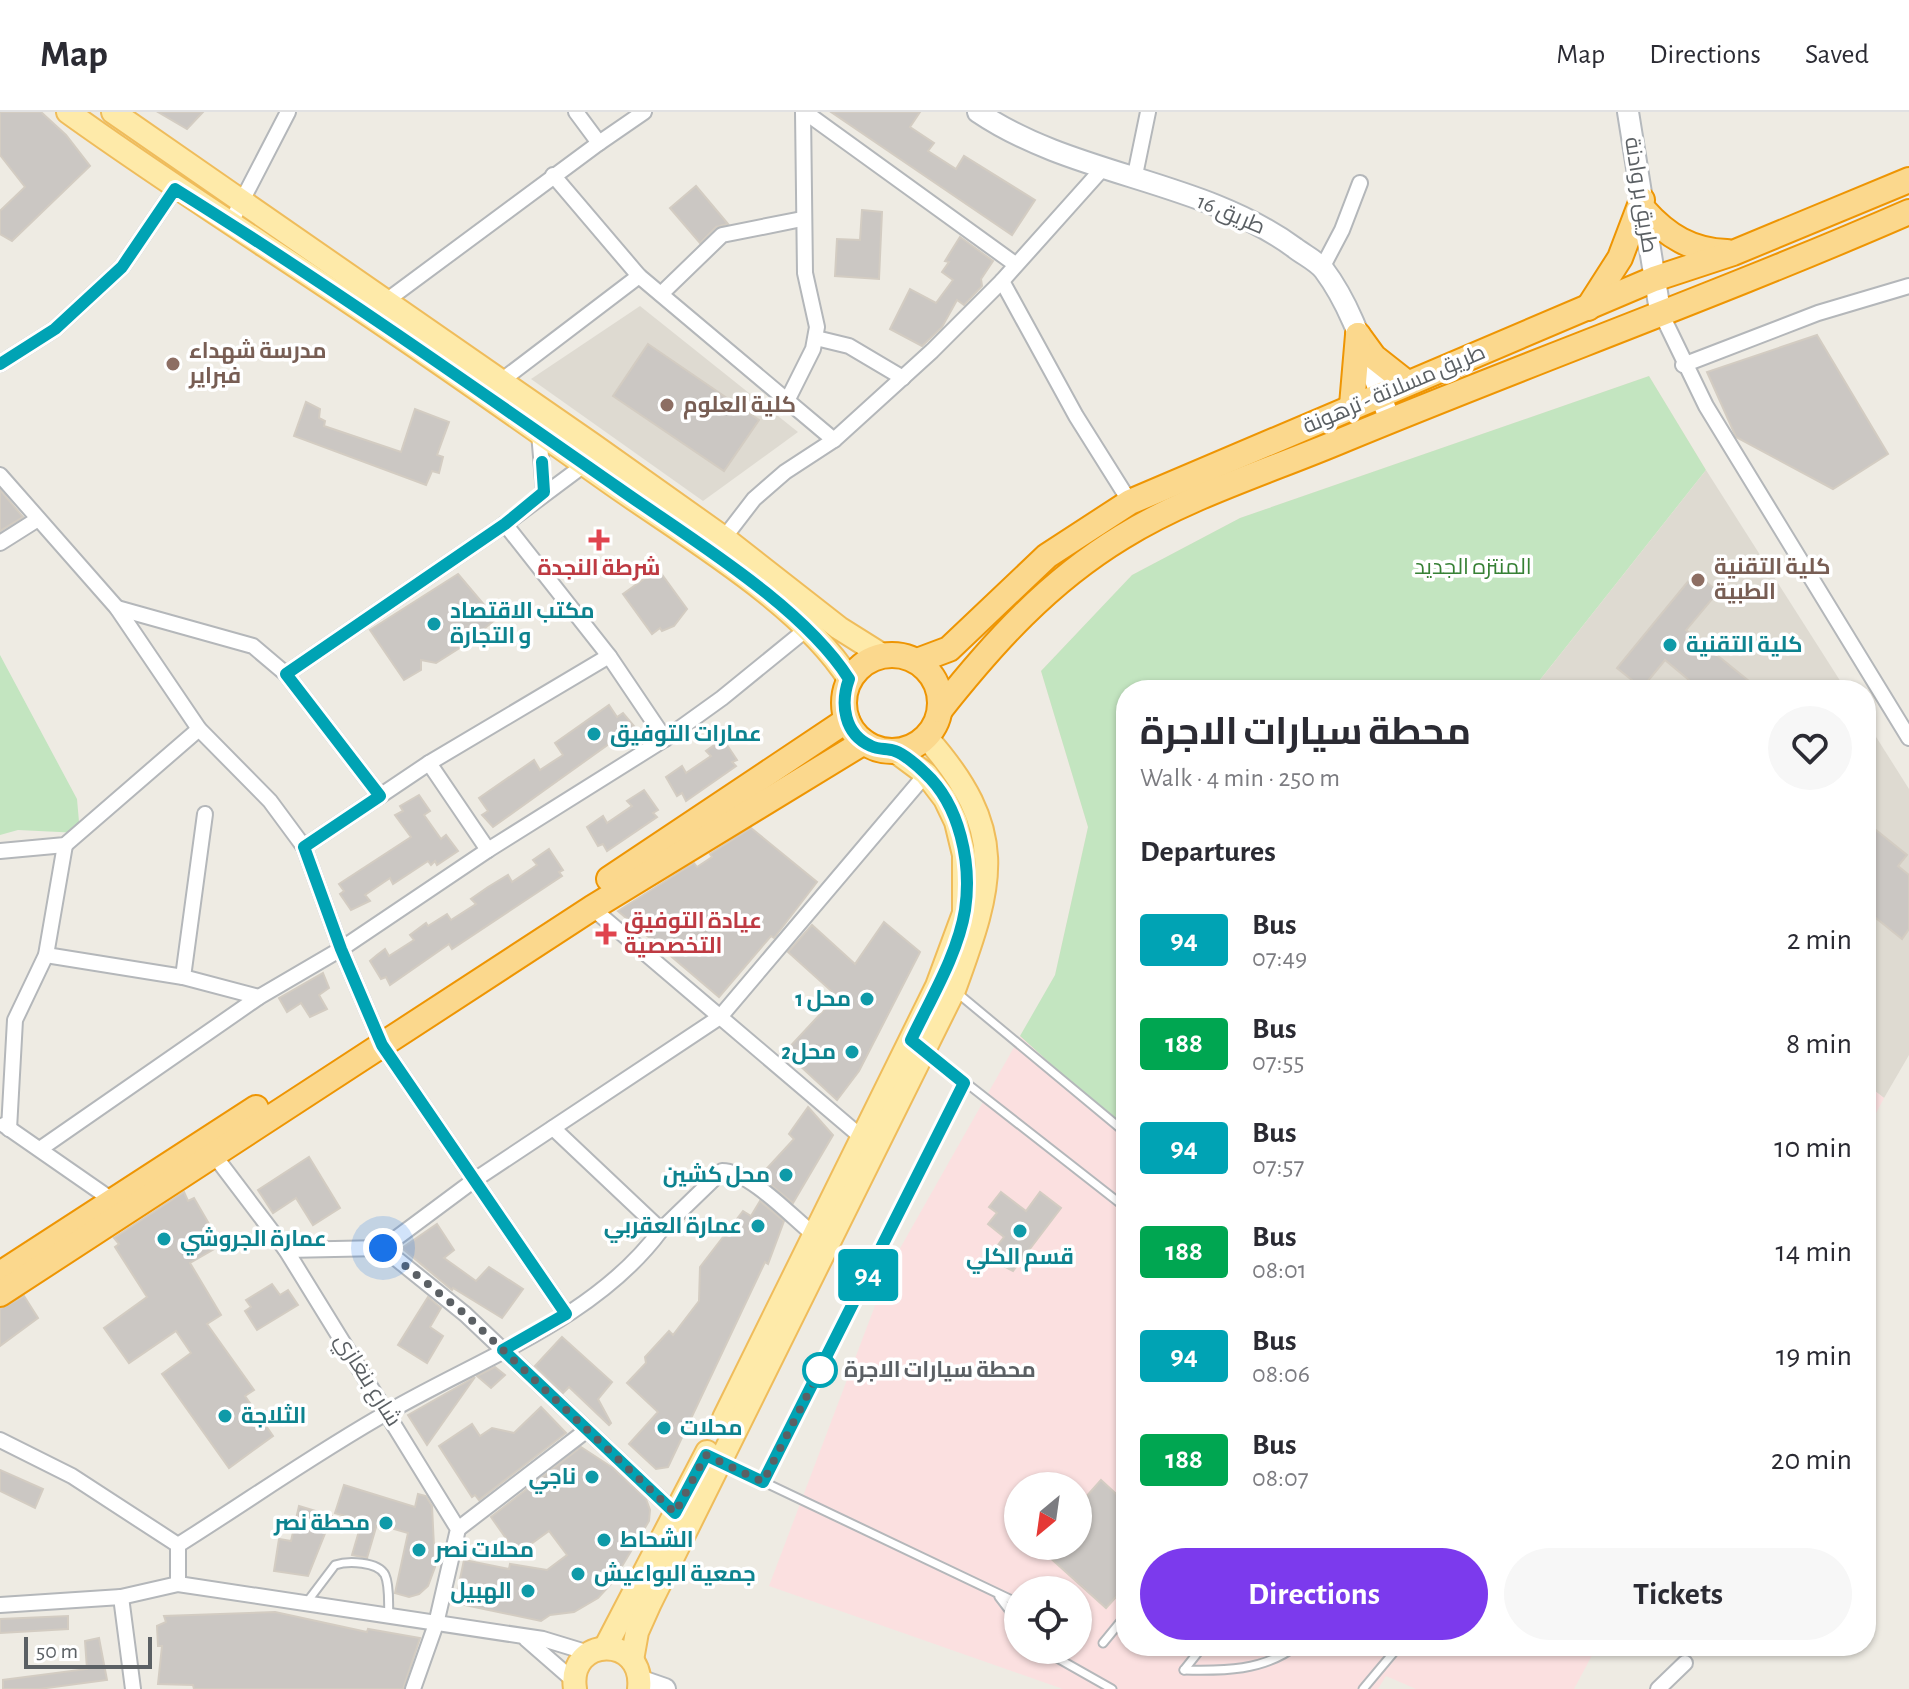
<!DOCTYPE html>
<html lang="en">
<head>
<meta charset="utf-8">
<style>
	:root { --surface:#fff; --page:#f7f7f7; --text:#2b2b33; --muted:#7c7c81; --line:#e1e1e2; --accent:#7c3aed }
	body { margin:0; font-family:"Alegreya Sans",Cairo,sans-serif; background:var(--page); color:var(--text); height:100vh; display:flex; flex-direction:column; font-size:30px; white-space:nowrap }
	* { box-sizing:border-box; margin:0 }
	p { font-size:26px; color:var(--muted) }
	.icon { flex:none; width:44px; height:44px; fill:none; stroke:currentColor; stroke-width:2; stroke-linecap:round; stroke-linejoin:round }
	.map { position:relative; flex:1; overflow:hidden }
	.details { position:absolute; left:1116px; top:568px; width:760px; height:976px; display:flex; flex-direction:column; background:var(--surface); border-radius:32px; box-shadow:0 2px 6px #0004 }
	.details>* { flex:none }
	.badge { padding:0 16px; border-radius:6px; font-size:28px; line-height:52px }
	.needle { width:52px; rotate:209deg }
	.fabs { position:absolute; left:1004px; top:1360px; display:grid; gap:16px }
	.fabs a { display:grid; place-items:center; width:88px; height:88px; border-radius:50%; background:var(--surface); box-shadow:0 2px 6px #0004; font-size:40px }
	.scale { position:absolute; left:24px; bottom:20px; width:128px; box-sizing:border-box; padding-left:8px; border:4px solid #5b6064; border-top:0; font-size:22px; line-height:28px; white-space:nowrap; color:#5b6064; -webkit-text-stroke:6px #fff; paint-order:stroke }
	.you { position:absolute; width:40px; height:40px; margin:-20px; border:6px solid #fff; border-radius:50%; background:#1a73e8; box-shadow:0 0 0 12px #1a73e833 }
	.map>.badge { position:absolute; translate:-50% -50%; box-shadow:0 0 0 4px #fff }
	h2 { padding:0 24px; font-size:30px; line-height:72px }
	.round { display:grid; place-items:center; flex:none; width:84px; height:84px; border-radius:42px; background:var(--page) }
	.summary { display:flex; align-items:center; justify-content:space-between; height:136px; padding:0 24px }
	h1 { font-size:38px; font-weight:700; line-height:60px }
	.primary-button { display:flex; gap:16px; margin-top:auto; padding:16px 24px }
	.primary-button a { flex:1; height:92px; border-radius:48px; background:var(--accent); color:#fff; font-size:32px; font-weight:700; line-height:92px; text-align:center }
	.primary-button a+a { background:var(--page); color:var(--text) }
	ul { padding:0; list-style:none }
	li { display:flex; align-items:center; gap:24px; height:104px; padding:0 24px }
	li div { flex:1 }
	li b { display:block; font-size:30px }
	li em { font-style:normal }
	li .badge { min-width:88px; font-weight:700; text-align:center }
	header { display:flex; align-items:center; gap:48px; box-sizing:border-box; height:112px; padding:0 40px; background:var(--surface); border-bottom:2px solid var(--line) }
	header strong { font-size:38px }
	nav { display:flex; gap:44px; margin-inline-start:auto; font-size:28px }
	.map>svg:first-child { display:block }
	.education { fill:#dedad1 }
	.medical { fill:#fbe0e0; fill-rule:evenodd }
	.green { fill:#c3e5c0 }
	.building { fill:#cbc7c3; stroke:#d3ccc2; stroke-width:2 }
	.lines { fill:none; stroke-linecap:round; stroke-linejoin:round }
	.lane-casing { stroke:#b4b7ba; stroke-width:11 }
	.street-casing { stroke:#b4b7ba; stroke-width:18 }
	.secondary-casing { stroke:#b5b9bd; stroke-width:24 }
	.primary-casing { stroke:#efbc5b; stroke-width:26 }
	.highway-casing { stroke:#ee9503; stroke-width:28 }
	.lane { stroke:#fff; stroke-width:7 }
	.street { stroke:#fff; stroke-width:14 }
	.secondary { stroke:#fff; stroke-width:20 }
	.primary { stroke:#feeaa9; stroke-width:22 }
	.highway { stroke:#fbd88d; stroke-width:24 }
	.line-casing { stroke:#fff; stroke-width:18 }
	.line { stroke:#00a3b4; stroke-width:12 }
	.walk { stroke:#5b6064; stroke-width:8; stroke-dasharray:0 14.4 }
	.education-dot { fill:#8d6e63; stroke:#fff; stroke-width:3 }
	.health-dot { fill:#e0444e; stroke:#fff; stroke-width:3 }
	.culture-dot { fill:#0f9aa8; stroke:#fff; stroke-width:3 }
	.stop-dot { fill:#fff; stroke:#00a3b4; stroke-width:4 }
	.labels { text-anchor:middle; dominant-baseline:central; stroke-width:7; stroke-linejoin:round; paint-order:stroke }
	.street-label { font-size:22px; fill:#5b6064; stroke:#fff }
	.education-label { font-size:22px; font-weight:bold; fill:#785e54; stroke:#fff; text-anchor:start }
	.park-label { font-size:22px; fill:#378135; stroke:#fff }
	.health-label { font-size:22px; font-weight:bold; fill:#be3a42; stroke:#fff }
	.culture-label { font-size:22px; font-weight:bold; fill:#0d838f; stroke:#fff; text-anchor:start }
	.stop-label { font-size:22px; font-weight:bold; fill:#5b6064; stroke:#fff; text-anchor:start }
</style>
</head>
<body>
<header>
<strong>Map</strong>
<nav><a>Map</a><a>Directions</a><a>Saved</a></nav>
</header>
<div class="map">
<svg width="1909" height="1577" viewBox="0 0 1909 1577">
	<rect width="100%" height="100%" fill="#eeebe3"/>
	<g class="education">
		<polygon points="640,194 798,320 703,389 531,267"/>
		<polygon points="1706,358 1846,578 1532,578"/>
		<polygon points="1866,609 1909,677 1909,943 1884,986 1866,972"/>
	</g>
	<g class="medical">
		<path d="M1649,264L1706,358L1532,578H1126V1534H1597L1574,1577H1416L1386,1564L1378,1577H1063L769,1474L890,1154L1055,863L1088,715L1041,559L1132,463L1240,406ZM1018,1374H1078V1434H1018ZM1018,1478H1078V1538H1018Z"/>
		<polygon points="1866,972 1884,986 1866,1020"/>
	</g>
	<g class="green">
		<polygon points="1649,264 1706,358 1532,578 1126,578 1126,1020 1020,924 1055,863 1088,715 1041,559 1132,463 1240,406"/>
		<polygon points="0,543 77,687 80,721 18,718 0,723"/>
	</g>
	<g class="building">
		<polygon points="0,0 41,0 66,23 90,54 12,129 0,122 0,99 25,75 0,43"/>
		<polygon points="158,0 203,0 187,17"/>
		<polygon points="831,0 920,0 910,15 934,31 928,39 956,57 964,44 1035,88 1012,123"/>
		<polygon points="696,74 728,112 716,115 700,131 670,96"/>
		<polygon points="862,98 882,100 879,167 835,164 837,127 860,128"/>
		<polygon points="960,125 993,149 981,167 982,174 964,193 957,188 942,215 922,234 890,217 910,177 936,191 953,168 942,160 949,150 945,149"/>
		<polygon points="1817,223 1888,342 1833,377 1736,325 1707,260"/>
		<polygon points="648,232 759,308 724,359 613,284"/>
		<polygon points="306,290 320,297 319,306 325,309 324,314 401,340 415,297 449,310 437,343 443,345 439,361 432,359 426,373 294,324"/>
		<polygon points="0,378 23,405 0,419"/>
		<polygon points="658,457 687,497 674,514 662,519 660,516 652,522 623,482"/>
		<polygon points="1695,461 1718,480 1686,518 1760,578 1701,578 1665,548 1642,576 1617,556"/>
		<polygon points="458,462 496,507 478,522 466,521 461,535 436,551 421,548 421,558 404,568 370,518"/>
		<polygon points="609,593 617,605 623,601 634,614 493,715 482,703 488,699 479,686 534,648 540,658 563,643 555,631"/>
		<polygon points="723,627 737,648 732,650 736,654 686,689 682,681 677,684 666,665 682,654 686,661 711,644 706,639"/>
		<polygon points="644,678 658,698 653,701 657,705 607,739 603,732 598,734 587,715 603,704 607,711 632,694 627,689"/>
		<polygon points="419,683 430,699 424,703 441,727 446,723 458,739 437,753 435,749 431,753 428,749 393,772 390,766 365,783 370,789 351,798 340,782 344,779 339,772 411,725 395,703 403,699 400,694"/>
		<polygon points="1866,710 1907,743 1898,754 1909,763 1909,817 1902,827 1866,798"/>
		<polygon points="751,716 817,770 774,826 771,824 719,885 618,799 694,751 697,755 712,745 710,742"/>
		<polygon points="549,737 563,758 559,760 562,764 452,837 449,832 390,873 386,865 381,867 370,849 377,843 385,837 389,844 414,828 410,823 426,811 428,814 447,802 451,808 476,792 471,787 488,775 508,763 512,770 537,753 533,748"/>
		<polygon points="884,810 920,840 859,959 837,988 785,940 837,884 788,840 812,813 855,852"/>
		<polygon points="323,861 329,876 319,883 327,897 310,905 301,891 287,900 279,886"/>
		<polygon points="808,995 833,1023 793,1091 760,1064 794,1027 789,1022"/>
		<polygon points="309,1045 340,1096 313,1113 296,1086 273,1101 258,1078"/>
		<polygon points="184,1080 188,1089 194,1086 216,1124 211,1130 216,1136 190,1151 221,1203 207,1212 254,1278 245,1284 273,1324 229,1356 162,1262 191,1241 176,1219 129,1251 104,1216 147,1185 115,1135 119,1132 114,1126"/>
		<polygon points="1001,1080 1026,1099 1040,1080 1061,1096 1013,1159 988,1146 1004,1125 988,1112 997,1101 989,1095"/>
		<polygon points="760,1089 784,1109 768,1152 765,1150 668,1355 656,1357 629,1332 658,1300 627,1271 646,1251 645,1245 669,1219 673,1223 699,1189 700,1155 743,1099 751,1104"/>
		<polygon points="437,1112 454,1138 444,1146 476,1169 489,1155 523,1177 502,1206 453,1176 452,1178 402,1136"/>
		<polygon points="272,1172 280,1183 288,1178 298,1193 257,1218 245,1199 251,1195 246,1188"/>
		<polygon points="24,1184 38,1206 0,1234 0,1197"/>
		<polygon points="428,1185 441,1196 430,1215 443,1224 427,1251 398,1233"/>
		<polygon points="562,1225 612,1270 598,1287 611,1311 609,1313 569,1275 563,1281 535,1254"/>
		<polygon points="495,1255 505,1263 491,1276 477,1264"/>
		<polygon points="475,1265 427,1333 408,1303"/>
		<polygon points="541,1295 566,1321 479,1388 475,1383 472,1385 439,1334 472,1312 480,1324 492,1316 514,1321"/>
		<polygon points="581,1335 613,1356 646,1387 650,1398 649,1409 612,1471 598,1486 574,1500 550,1503 541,1509 455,1491 464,1448 509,1457 510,1452 547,1458 567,1443 549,1419 517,1442 491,1405"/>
		<polygon points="0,1358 43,1377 35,1396 0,1379"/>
		<polygon points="1101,1368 1126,1391 1126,1474 1106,1496 1037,1434 1078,1434 1078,1394"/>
		<polygon points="344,1373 415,1395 418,1382 426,1384 432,1394 435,1455 428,1474 419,1482 409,1485 395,1481 408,1421 377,1412 367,1446 352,1443 362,1409 335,1401"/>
		<polygon points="299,1394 332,1404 308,1464 274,1459 279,1427 291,1429"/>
		<polygon points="275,1500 367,1520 368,1517 420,1526 403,1577 194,1577 193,1573 158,1572 162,1534 158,1534 157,1514 166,1510 164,1504"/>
		<polygon points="68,1504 68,1517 0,1521 0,1507"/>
		<polygon points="99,1526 107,1568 39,1577 3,1577 3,1568 87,1557 85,1529"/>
	</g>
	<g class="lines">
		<g class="lane-casing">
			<g id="lane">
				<polyline points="955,879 1126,1021"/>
				<polyline points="928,941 1126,1096"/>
				<polyline points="724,1351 1018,1491"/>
				<polyline points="763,1370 964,971"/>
				<polyline points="999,1485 1018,1510"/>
				<path d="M307,1490L335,1453C347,1449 378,1449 385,1463C390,1474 388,1492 389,1504"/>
				<polyline points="1103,1531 1126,1503"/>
				<polyline points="1043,1538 1112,1577"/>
				<path d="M1184,1558C1224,1559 1263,1559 1296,1534"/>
				<polyline points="1184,1558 1203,1534"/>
				<polyline points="1363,1577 1399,1534"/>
			</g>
		</g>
		<g class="street-casing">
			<g id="street">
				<polyline points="805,0 1015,152"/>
				<polyline points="599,31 644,0"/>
				<polyline points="553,63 639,164 834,328"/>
				<polyline points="1135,63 1148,0"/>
				<polyline points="230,112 288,0"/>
				<polyline points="1322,156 1342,118 1360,71"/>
				<polyline points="1002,169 1076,304 1130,390"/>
				<polyline points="661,182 722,123 802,107"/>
				<polyline points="386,189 599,31 576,0"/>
				<polyline points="1660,199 1706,294 1909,626"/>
				<polyline points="816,226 849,234 903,266"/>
				<polyline points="0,252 55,217 122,155 175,77"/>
				<polyline points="1683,253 1818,201 1909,174"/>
				<polyline points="501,269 639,164"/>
				<polyline points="788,287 813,237 817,215 805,161 803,0"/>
				<polyline points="539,321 544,380"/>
				<polyline points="0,363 117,496 199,617 270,689 304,735 341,837 382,933 566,1202"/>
				<polyline points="505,412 609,544 665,627"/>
				<polyline points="724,426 754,387 785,360 834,328 932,239 1002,169 1104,55"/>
				<polyline points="0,431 38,407"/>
				<polyline points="117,496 253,534 286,562 380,684"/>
				<polyline points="286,562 505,412 584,353"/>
				<polyline points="429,651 488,738"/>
				<polyline points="304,735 429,651 609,544"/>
				<polyline points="0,739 65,733 199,617"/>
				<polyline points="592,796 866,1029"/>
				<polyline points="46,843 183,865 259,885"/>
				<polyline points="183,865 205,702"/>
				<polyline points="4,1013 112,1088"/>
				<polyline points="9,1017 15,908 46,843 65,733"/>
				<polyline points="40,1037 259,885 341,837 488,738 665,627 722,586 808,516"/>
				<polyline points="214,1043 286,1138 458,1417 436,1512 413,1577"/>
				<path d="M661,1118L722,1059C749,1059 791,1104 812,1121"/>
				<polyline points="383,1136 473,1069 720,905 926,662"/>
				<polyline points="286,1138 383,1136 465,1202 675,1401"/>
				<polyline points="0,1328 72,1364 178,1433"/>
				<polyline points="458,1417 587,1318"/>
				<path d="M178,1472V1433C248,1389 317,1340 390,1299C482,1246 596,1206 661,1118L553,1016"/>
				<polyline points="121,1485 133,1577"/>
				<polyline points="0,1493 121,1485 178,1472 543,1527 589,1541"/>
				<polyline points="526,1527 573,1568"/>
				<polyline points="1658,1577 1685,1551"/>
			</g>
		</g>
		<g class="secondary-casing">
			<g id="secondary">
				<path d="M978,0C1074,65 1201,67 1295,136C1304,143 1317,149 1324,158C1357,202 1370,259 1390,308"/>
				<polyline points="1628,0 1660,199"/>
				<polyline points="639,1568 665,1577"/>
			</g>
		</g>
		<g class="primary-casing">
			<g id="primary">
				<path d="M68,0C175,77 286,146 394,220C468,270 540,321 612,372C686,424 802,492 849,567"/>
				<polyline points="113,0 593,333 724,426 839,516 882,543"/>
				<polyline points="724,1306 937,874 964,801 964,743 956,710 945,687 926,662 895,639"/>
				<polyline points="605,1536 707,1340"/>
				<path d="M632,1548L637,1520L650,1491L954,878C994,769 1009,719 926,625"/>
				<path d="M575,1577C567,1524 645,1522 639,1577"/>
			</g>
		</g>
		<g class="highway-casing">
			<g id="highway">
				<path d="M1644,98C1667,124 1692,139 1727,140"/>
				<polyline points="1588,196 1620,146 1642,88"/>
				<polyline points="1358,223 1374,245 1407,271"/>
				<polyline points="1352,293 1358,223"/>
				<circle cx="892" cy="591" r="48"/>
				<polyline points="917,549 949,537 1047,444 1130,390 1654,167 1733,141 1909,68"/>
				<path d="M940,598C993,531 1048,470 1122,425C1188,384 1272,358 1343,328C1531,250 1723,181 1909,100"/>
				<polyline points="609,767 847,608"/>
				<polyline points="0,1162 256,996"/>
				<polyline points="0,1182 592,796 864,630"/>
			</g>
		</g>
		<use href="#lane" class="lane"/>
		<use href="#street" class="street"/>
		<use href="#secondary" class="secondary"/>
		<use href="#primary" class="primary"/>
		<use href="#highway" class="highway"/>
	</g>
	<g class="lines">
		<g class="line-casing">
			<path id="line" d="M0,252L55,217L122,155L175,77C326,171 471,273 617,375C689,426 802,493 849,567C840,592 844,622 871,634C879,638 888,636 895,639C904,642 918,654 925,661C960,693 972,752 965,798C958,842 930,888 911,928L964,971L763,1370L706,1343L675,1401L503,1238L566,1202L382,933L341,837L304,735L380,684L286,562L505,412L544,380L542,350"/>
		</g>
		<use href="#line" class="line"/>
		<polyline class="walk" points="383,1136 465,1202 675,1401 706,1343 763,1370 820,1258"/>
	</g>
	<g class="education-dot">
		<circle cx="173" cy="252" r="8"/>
		<circle cx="667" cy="293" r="8"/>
		<circle cx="1698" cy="468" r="8"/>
	</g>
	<g class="health-dot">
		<path d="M595 416h8v8h8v8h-8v8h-8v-8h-8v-8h8z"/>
		<path d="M602 810h8v8h8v8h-8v8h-8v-8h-8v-8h8z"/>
	</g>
	<g class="culture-dot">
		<circle cx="434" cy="512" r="8"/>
		<circle cx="1670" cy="533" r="8"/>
		<circle cx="594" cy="622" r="8"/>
		<circle cx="867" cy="887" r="8"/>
		<circle cx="852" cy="940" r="8"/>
		<circle cx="786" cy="1063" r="8"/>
		<circle cx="758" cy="1114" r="8"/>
		<circle cx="1020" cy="1119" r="8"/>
		<circle cx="164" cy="1127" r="8"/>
		<circle cx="225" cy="1304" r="8"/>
		<circle cx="664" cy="1316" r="8"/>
		<circle cx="592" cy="1365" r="8"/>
		<circle cx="386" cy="1411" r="8"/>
		<circle cx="604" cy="1428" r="8"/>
		<circle cx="419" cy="1438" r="8"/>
		<circle cx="578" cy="1462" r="8"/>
		<circle cx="528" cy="1479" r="8"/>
	</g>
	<circle class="stop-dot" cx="820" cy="1258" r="16"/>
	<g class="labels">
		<g class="street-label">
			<text transform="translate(1641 83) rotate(81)">طريق بر وادنة</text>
			<text transform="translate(1231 102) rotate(23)">طريق 16</text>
			<text transform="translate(1394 277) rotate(-23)">طريق مسلاتة - ترهونة</text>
			<text transform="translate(368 1268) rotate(58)">شارع بنغازي</text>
		</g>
		<g class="education-label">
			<text x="189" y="239">مدرسة شهداء<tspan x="189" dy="25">فبراير</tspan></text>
			<text x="683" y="293">كلية العلوم</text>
			<text x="1714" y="455">كلية التقنية<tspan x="1714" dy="25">الطبية</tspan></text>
		</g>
		<g class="park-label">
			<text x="1473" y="455">المنتزه الجديد</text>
		</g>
		<g class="health-label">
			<text x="599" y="456">شرطة النجدة</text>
			<text x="624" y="809" text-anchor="start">عيادة التوفيق<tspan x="624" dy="25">التخصصية</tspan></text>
		</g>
		<g class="culture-label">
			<text x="450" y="499">مكتب الاقتصاد<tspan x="450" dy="25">و التجارة</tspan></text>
			<text x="1686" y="533">كلية التقنية</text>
			<text x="610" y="622">عمارات التوفيق</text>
			<text x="851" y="887" text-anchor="end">محل 1</text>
			<text x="836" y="940" text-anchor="end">محل2</text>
			<text x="770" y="1063" text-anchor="end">محل كشين</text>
			<text x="742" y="1114" text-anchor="end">عمارة العقربي</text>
			<text x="180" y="1127">عمارة الجروشي</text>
			<text x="1020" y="1145" text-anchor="middle">قسم الكلي</text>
			<text x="241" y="1304">الثلاجة</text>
			<text x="680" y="1316">محلات</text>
			<text x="576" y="1365" text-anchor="end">ناجي</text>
			<text x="370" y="1411" text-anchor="end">محطة نصر</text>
			<text x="620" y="1428">الشحاط</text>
			<text x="435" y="1438">محلات نصر</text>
			<text x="594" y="1462">جمعية البواعيش</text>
			<text x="512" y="1479" text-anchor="end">الهبيل</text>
		</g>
		<g class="stop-label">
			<text x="844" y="1258">محطة سيارات الاجرة</text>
		</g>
	</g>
</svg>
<div class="fabs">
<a><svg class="needle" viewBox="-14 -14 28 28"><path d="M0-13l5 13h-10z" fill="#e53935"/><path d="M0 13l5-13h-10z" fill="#7c7c81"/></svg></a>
<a><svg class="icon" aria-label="locate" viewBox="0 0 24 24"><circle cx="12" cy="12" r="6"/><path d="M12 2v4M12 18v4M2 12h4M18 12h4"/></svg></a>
</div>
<div class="scale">50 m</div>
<div class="you" style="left:383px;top:1136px"></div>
<b class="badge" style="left:868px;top:1163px;background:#00a3b4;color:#fff">94</b>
<section class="details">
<div class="summary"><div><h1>محطة سيارات الاجرة</h1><p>Walk · 4 min · 250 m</p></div><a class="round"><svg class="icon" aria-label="heart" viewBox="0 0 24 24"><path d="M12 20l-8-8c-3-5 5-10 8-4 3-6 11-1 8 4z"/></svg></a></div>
<h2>Departures</h2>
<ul>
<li><span class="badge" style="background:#00a3b4;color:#fff">94</span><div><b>Bus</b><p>07:49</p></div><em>2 min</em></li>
<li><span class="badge" style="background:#00a651;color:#fff">188</span><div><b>Bus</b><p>07:55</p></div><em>8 min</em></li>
<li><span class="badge" style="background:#00a3b4;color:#fff">94</span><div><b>Bus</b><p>07:57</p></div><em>10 min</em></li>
<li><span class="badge" style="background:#00a651;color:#fff">188</span><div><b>Bus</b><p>08:01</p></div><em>14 min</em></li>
<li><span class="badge" style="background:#00a3b4;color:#fff">94</span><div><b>Bus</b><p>08:06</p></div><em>19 min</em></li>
<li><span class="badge" style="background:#00a651;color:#fff">188</span><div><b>Bus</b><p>08:07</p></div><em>20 min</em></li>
</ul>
<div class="primary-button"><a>Directions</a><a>Tickets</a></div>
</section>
</div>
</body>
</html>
